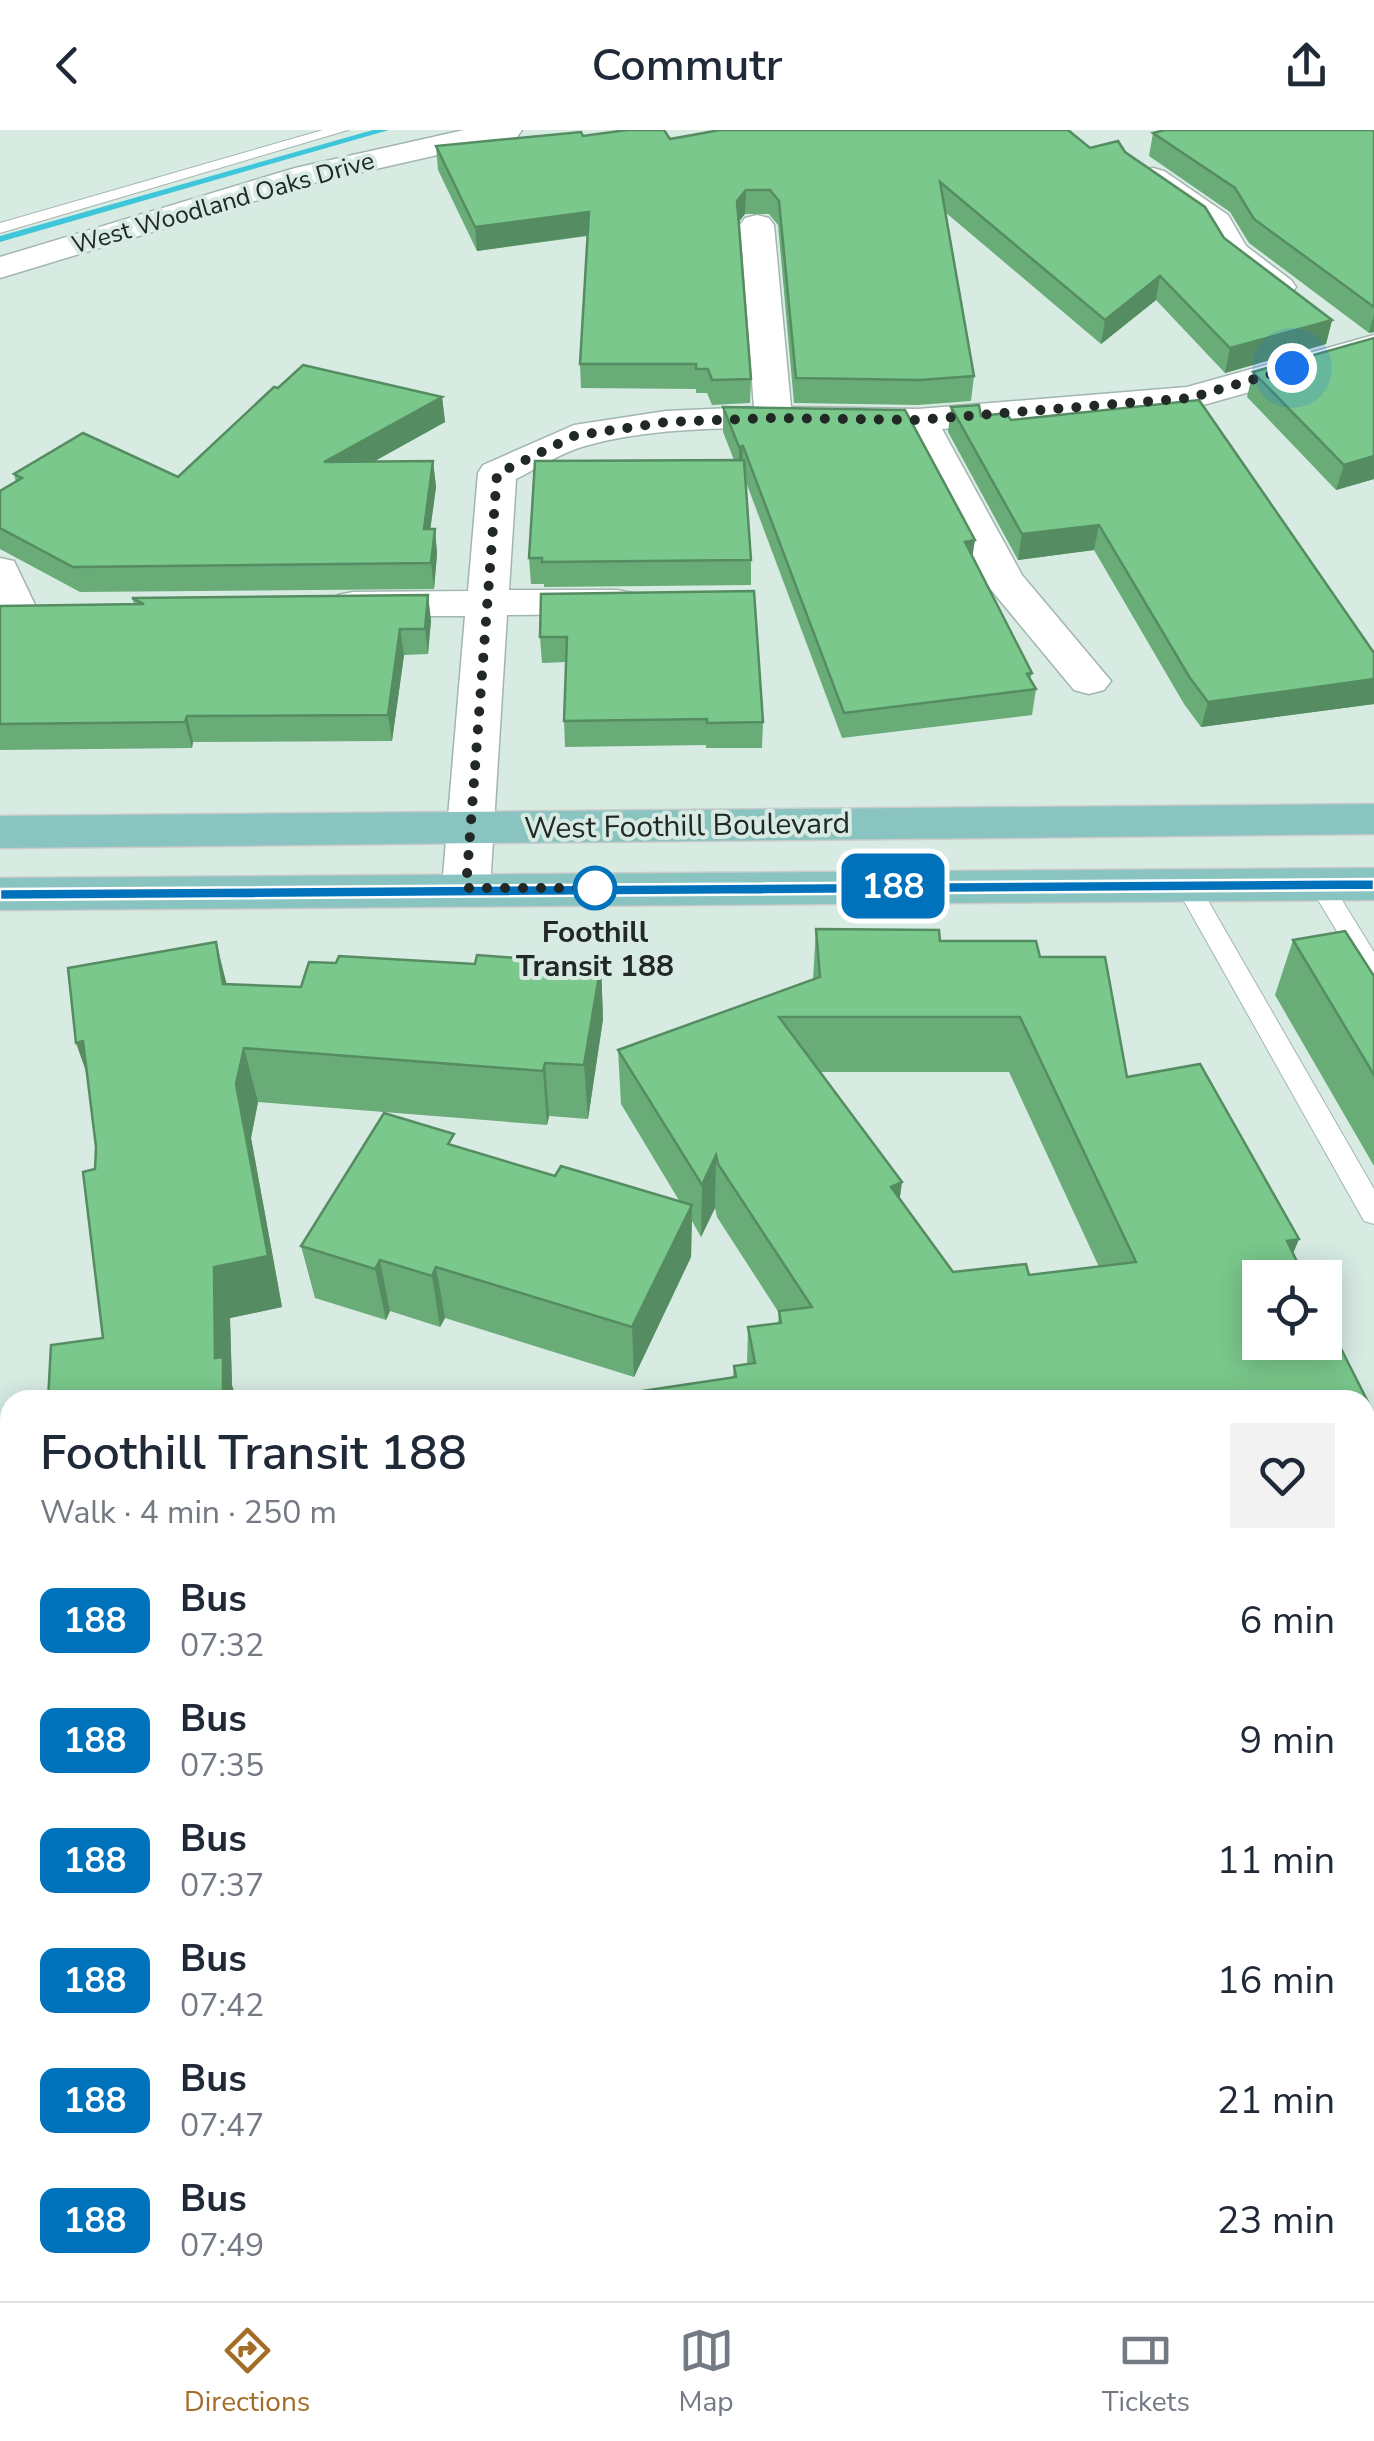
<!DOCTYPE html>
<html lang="en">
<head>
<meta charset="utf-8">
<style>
	:root { --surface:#fff; --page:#f2f2f3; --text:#1f2937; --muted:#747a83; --line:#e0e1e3; --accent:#a26d26 }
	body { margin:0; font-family:"Nunito Sans",sans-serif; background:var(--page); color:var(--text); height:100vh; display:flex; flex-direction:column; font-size:38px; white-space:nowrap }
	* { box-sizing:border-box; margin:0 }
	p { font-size:32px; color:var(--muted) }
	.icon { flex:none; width:55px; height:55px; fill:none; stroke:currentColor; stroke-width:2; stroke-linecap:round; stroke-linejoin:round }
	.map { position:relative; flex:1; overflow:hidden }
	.drawer { position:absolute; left:0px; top:1260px; width:1375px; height:912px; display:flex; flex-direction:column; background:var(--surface); border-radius:30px 30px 0 0; box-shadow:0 5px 25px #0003 }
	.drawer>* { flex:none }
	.badge { padding:0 20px; border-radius:15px; font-size:35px; line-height:65px }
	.controls { position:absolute; left:1242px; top:1130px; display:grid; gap:20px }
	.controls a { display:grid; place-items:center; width:100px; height:100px; border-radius:0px; background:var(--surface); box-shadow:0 5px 25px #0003; font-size:50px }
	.you { position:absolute; width:50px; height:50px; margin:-25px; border:8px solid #fff; border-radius:50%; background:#1a73e8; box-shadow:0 0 0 15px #1a73e833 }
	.map>.badge { position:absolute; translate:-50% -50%; box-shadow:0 0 0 5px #fff }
	.round { display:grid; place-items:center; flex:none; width:105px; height:105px; border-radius:0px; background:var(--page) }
	.headline { display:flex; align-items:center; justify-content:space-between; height:170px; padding:0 40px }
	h1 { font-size:48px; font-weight:600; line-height:75px }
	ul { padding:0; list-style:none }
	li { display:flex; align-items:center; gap:30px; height:120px; padding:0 40px }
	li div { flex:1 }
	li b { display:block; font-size:38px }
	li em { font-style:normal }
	li .badge { min-width:110px; font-weight:700; text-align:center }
	header { display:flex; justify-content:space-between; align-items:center; height:130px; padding:0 40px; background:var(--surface); font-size:45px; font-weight:600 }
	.tabs { display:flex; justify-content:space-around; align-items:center; height:140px; border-top:2px solid var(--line); background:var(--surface); font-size:28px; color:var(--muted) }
	.tabs a { display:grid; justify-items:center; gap:5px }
	.tabs .selected { color:var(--accent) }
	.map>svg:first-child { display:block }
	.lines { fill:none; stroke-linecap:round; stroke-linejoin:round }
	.stream { fill:#3fc6db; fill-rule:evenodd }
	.service-casing { stroke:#a2b5ae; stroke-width:2 }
	.minor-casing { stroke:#a2b5ae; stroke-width:3 }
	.primary-casing { stroke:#cacbcb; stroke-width:3 }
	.service { fill:#fff; fill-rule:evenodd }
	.minor { fill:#fff; fill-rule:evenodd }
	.primary { fill:#8ac4c1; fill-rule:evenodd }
	.wall { fill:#69ac78; fill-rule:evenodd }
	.shaded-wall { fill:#558c61 }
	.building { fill:#7ac88b; stroke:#558c61; stroke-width:2.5; fill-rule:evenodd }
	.line { fill:#0072bc; stroke:#fff; stroke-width:2.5 }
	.walk { stroke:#212825; stroke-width:10; stroke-dasharray:0 18 }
	.stop-dot { fill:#fff; stroke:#0072bc; stroke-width:5 }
	.labels { text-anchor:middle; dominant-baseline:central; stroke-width:8; stroke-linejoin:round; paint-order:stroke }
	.far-street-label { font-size:25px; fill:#212825; stroke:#d7ebe3 }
	.street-label { font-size:30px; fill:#212825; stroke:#d7ebe3 }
	.stop-label { font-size:30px; font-weight:bold; fill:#212825; stroke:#d7ebe3 }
</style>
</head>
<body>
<header><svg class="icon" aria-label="back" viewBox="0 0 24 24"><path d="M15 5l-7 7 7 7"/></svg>Commutr<svg class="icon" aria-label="share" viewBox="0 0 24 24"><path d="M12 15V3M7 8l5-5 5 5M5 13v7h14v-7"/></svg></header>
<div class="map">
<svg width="1374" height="2171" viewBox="0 0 1374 2171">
	<rect width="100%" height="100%" fill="#d7ebe3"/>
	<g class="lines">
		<polygon class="stream" points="373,0 389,0 0,112 0,106"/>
		<g class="service-casing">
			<g id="service">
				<polygon points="323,0 348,0 0,103 0,93"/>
				<polygon points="1187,747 1199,755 1374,1059 1374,1094 1364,1091 1175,755"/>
				<polygon points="1321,747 1329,749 1374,822 1374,851 1365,848 1309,755"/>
				<polygon points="1374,1376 1374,1404 1365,1405 1365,1377"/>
				<polygon points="0,1548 10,1552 10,1597 0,1593"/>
			</g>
		</g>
		<g class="minor-casing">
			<g id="minor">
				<polygon points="464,0 522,0 517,7 314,53 0,148 0,127 295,38"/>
				<polygon points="1153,38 1164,41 1228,85 1246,116 1291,150 1296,157 1291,164 1279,167 1267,164 1221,129 1203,98 1142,55 1137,48 1142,41"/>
				<path d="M757,85L769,88L774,95L791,277L918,279L1187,257L1374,205V227L1189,279L942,299L1022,445L1111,551L1104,560L1089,564L1074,560L983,450L905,301C807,300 679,289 585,316C562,322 538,338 516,349L509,460H617L632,463L638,472L632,481L617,484L507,485L490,758L483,770L466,774L449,770L442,758L465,486H353L338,483L332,474L338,465L353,462L468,461L478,343L483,335L574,295L666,281L754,277L740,95L745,88Z"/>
				<polygon points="0,428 14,431 36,477 30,486 15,489 0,485"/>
			</g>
		</g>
		<g class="primary-casing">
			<g id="primary">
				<polygon points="1374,674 1374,704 0,718 0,686"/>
				<polygon points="1374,738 1374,770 0,780 0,748"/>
			</g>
		</g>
		<use href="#service" class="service"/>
		<use href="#minor" class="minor"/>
		<use href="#primary" class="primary"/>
	</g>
	<g class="wall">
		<polygon points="1374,0 1374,202 1369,203 1249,113 1230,82 1149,26 1153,3"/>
		<polygon points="583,6 1090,18 1125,22 1224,108 1332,190 1326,214 1225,243 1156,170 1101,214 945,82 974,246 971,271 918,275 794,273 778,95 769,84 745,84 738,93 751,249 750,273 712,275 707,263 696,263 696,259 581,258 580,234 588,106 477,121 438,40 436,16"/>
		<polygon points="1374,208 1374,349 1336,360 1247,267 1253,242"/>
		<polygon points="278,258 442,267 445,292 373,332 433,331 436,357 430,399 435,399 437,424 434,459 80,462 0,419 0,361 16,352 14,344 178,347"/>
		<polygon points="723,277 972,427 1032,543 1030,550 1036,559 1032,585 842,608 746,352 751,430 751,455 544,457 544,454 531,454 529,428 734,330 723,302"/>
		<polygon points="951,277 981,286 1011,290 1374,523 1374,574 1201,597 1184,574 1094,420 1018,430 948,302"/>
		<polygon points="541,464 763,592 762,618 706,618 706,615 565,617 564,591 566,532 542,533 540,507"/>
		<polygon points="132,468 431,490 428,524 404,525 392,611 193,612 192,618 0,620 0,476 134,474"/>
		<path d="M816,799L940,811L1040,827L1127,947L1299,1109L1293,1123L1371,1278L1365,1289V1270H582L733,1247L734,1236L747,1234L748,1197L778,1193L779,1183L717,1087L715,1078L701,1107L692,1091L691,1127L634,1247L445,1188L440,1197L390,1181L386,1190L315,1168L301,1116L455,1016L555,1046L680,1072L621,974L618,920L813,849ZM820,942H1009L1099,1137L1029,1145L953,1142L900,1070Z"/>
		<polygon points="1293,810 1374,846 1374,1036 1275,865"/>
		<polygon points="336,833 601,834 603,889 588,989 549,986 547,995 258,972 251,1008 282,1177 230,1188 232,1255 103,1208 95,1039 227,854 301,857"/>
		<polygon points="1066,2162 1160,2162 1162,2169 1159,2171 1069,2171"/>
		<polygon points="1266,2162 1365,2162 1374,2171 1269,2171"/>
	</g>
	<g class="shaded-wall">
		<polygon points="746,60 745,84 736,95 737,71"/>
		<polygon points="589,82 590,105 477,121 475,97"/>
		<polygon points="1160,146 1156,170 1101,214 1105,190"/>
		<polygon points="1374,184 1374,202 1369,203"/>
		<polygon points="1332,190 1326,214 1225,243 1230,218"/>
		<polygon points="442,267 445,292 328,357 324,332"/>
		<polygon points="743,316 742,341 739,342 739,317"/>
		<polygon points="1374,326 1374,349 1336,360 1344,335"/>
		<polygon points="433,331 436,357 427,424 424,399"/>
		<polygon points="1099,395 1094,420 1018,430 1022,404"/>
		<polygon points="435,399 437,424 434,459 431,433"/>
		<polygon points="975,410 971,436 965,412"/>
		<polygon points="428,465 431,490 428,524 425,499"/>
		<polygon points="400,499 404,525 392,611 388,585"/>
		<polygon points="1374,549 1374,574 1201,597 1208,572"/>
		<polygon points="187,586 193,612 192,618 185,592"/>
		<polygon points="216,812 230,867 223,854"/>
		<polygon points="601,834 603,889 588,989 584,935"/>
		<polygon points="83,911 95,967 76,913"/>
		<polygon points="244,918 258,972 251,1008 282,1177 230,1188 232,1255 237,1270 223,1270 215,1228 214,1137 236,954"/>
		<polygon points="545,933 549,986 547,995 543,941"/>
		<polygon points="716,1025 715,1078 701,1107 702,1055"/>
		<polygon points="902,1052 895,1105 891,1057"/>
		<polygon points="692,1075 691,1127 634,1247 632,1197"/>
		<polygon points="1299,1109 1283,1148 1287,1111"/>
		<polygon points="380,1130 390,1181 386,1190 375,1139"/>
		<polygon points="436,1137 445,1188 440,1197 432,1146"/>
		<polygon points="1374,1461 1374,1501 1365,1503 1365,1463"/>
		<polygon points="10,2131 10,2145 0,2147 0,2133"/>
	</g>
	<g class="building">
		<polygon points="627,0 664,0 670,9 720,0 1068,0 1090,18 1118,11 1125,22 1205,77 1224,108 1332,190 1230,218 1160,146 1105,190 940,52 974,246 920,250 796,248 779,71 770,60 746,60 737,71 751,249 712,250 708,239 696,239 696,234 580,234 589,82 475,97 436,16 581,2 583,6"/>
		<polygon points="1165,0 1374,0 1374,177 1254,89 1235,58 1153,3"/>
		<polygon points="1374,208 1374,326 1344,335 1253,242"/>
		<polygon points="303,235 442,267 324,332 433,331 424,399 435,399 431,433 73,437 0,398 0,361 22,348 14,344 83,303 178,347 274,257 278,258"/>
		<polygon points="1199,270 1374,523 1374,549 1208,572 1190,548 1099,395 1022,404 951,277 979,275 981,286 1006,283 1011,290"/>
		<polygon points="723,277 905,280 975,410 965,412 1032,543 1027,544 1036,559 844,583 743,316 739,317"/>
		<polygon points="744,330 751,430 542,432 542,428 529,428 535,331"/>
		<polygon points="754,461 763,592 707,593 707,589 564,591 567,507 540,507 541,464"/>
		<polygon points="428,465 425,499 400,499 388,585 187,586 185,592 0,594 0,476 144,474 132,468"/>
		<path d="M816,799L939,800L940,811H1036L1040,827H1105L1127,947L1200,934L1299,1109L1287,1111L1305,1148H1260V1212H1325V1187L1371,1278L1365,1279V1270H1186L1183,1263L1122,1270H582L736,1247L734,1236L755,1233L748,1197L781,1193L779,1181L812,1177L718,1034L716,1025L702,1055L618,920L820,847ZM779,887H1020L1136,1132L1029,1145L1026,1134L953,1142L891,1057L902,1052Z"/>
		<polygon points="1345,801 1374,846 1374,945 1293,810"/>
		<polygon points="216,812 223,854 301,857 309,832 336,833 339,826 475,834 477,825 601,834 584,935 545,933 543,941 244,918 236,954 268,1126 214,1137 215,1228 223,1227 223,1270 48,1270 51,1215 103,1208 83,1042 95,1039 96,1017 83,911 76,913 68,838"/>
		<polygon points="384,983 454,1004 448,1014 555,1046 561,1036 692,1075 632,1197 436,1137 432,1146 380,1130 375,1139 301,1116"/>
		<polygon points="1374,1391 1374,1461 1365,1463 1365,1393"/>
		<polygon points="10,2020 10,2131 0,2133 0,2023"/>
		<polygon points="1374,2132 1374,2171 1286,2171 1283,2162 1365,2162 1365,2135"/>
		<polygon points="829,2162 941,2162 943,2171 824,2171"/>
		<polygon points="1078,2162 1160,2162 1162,2169 1154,2171 1080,2171"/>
	</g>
	<polygon class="line" points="1374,749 1374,760 0,770 0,759"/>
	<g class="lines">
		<polyline class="walk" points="595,758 466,758 497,344 574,306 666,292 773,288 918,290 1190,268 1292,238"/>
	</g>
	<circle class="stop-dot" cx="595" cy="758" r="20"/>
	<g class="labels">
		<g class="far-street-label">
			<text transform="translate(223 73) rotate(-16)">West Woodland Oaks Drive</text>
		</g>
		<g class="street-label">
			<text transform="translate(687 696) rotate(-1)">West Foothill Boulevard</text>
		</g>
		<g class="stop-label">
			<text x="595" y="802">Foothill<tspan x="595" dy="34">Transit 188</tspan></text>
		</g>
	</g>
</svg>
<div class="controls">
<a><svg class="icon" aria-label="locate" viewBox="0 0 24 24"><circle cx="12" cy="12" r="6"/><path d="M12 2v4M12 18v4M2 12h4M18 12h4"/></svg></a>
</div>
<div class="you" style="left:1292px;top:238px"></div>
<b class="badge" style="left:893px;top:756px;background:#0072bc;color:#fff">188</b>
<section class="drawer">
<div class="headline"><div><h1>Foothill Transit 188</h1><p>Walk · 4 min · 250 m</p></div><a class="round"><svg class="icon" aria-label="heart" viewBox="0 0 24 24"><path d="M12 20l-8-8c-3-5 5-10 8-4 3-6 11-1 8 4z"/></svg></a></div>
<ul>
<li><span class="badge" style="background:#0072bc;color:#fff">188</span><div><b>Bus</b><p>07:32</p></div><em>6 min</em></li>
<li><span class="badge" style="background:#0072bc;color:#fff">188</span><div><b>Bus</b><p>07:35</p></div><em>9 min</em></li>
<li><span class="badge" style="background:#0072bc;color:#fff">188</span><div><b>Bus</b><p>07:37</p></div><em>11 min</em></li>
<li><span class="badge" style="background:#0072bc;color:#fff">188</span><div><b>Bus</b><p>07:42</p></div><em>16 min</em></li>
<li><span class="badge" style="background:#0072bc;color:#fff">188</span><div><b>Bus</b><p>07:47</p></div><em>21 min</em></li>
<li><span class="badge" style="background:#0072bc;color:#fff">188</span><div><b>Bus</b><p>07:49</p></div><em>23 min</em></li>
</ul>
</section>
</div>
<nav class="tabs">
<a class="selected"><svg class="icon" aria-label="directions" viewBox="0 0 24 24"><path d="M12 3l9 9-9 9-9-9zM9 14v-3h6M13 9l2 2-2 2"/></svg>Directions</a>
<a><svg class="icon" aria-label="map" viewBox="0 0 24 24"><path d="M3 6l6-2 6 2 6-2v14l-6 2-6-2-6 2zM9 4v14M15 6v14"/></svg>Map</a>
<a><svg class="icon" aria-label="tickets" viewBox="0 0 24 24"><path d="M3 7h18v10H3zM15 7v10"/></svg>Tickets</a>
</nav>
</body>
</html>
